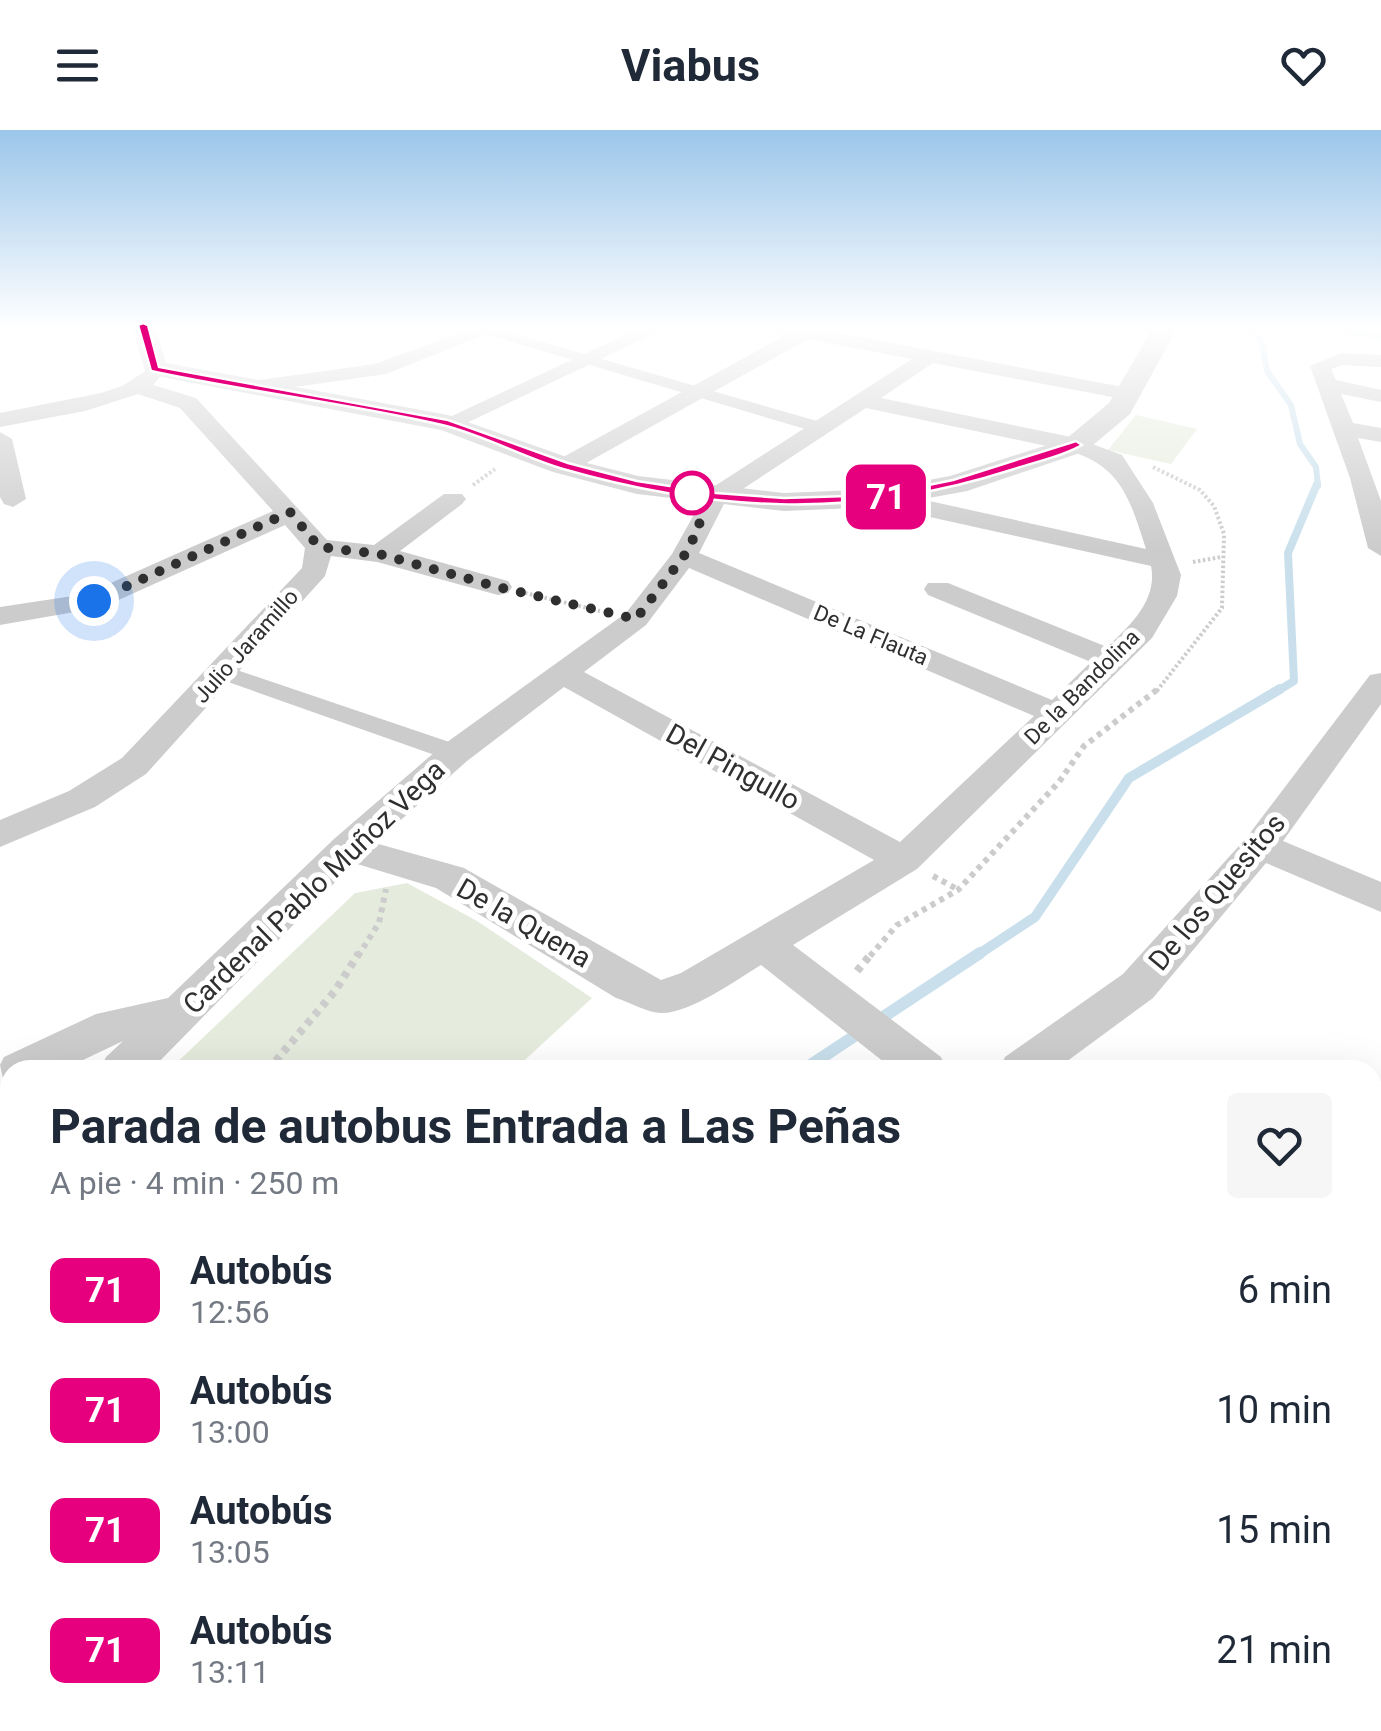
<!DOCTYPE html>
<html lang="es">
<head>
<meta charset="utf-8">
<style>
	:root { --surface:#fff; --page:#f6f6f7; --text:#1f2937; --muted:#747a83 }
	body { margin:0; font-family:Roboto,sans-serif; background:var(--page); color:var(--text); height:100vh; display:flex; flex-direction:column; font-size:38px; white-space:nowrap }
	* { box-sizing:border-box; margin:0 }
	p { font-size:32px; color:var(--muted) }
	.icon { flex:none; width:55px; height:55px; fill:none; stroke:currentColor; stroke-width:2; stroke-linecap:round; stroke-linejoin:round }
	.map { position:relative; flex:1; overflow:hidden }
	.drawer { position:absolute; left:0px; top:930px; width:1382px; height:672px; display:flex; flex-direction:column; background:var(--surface); border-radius:30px 30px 0 0; box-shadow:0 10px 40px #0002 }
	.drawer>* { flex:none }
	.badge { padding:0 20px; border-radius:15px; font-size:35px; line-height:65px }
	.you { position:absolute; width:50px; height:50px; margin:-25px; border:8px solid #fff; border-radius:50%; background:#1a73e8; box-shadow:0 0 0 15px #1a73e833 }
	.map>.badge { position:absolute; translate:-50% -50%; box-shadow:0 0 0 5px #fff }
	.round { display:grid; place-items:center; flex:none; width:105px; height:105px; border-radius:10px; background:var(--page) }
	.summary { display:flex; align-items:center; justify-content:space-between; height:170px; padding:0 50px }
	h1 { font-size:48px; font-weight:700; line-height:75px }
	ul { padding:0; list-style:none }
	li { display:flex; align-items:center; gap:30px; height:120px; padding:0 50px }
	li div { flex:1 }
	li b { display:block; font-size:38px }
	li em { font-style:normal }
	li .badge { min-width:110px; font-weight:700; text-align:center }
	header { display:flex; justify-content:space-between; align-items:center; height:130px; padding:0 50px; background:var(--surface); font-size:45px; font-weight:700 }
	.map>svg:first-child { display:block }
	.green { fill:#e6ecdd }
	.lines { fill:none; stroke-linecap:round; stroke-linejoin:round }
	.stream-far4 { stroke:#c9e0ec; stroke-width:6 }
	.stream-far3 { stroke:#c9e0ec; stroke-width:8 }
	.stream-far2 { stroke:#c9e0ec; stroke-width:10 }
	.stream-far1 { stroke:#c9e0ec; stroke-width:12 }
	.stream { stroke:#c9e0ec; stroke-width:16 }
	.path-far2 { stroke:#ccc; stroke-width:4; stroke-dasharray:2.5 2.5; stroke-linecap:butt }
	.path-far1 { stroke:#ccc; stroke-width:6; stroke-dasharray:5 5; stroke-linecap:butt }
	.path { stroke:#ccc; stroke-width:8; stroke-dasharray:6 6; stroke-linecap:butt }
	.service { fill:#ccc; fill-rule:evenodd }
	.pedestrian { fill:#ccc; fill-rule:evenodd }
	.minor { fill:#ccc; fill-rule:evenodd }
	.tertiary { fill:#ccc; fill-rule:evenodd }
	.line { fill:#e6007e; stroke:#fff; stroke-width:2.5 }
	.walk { stroke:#2f2f2f; stroke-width:10; stroke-dasharray:0 18 }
	.stop-dot { fill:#fff; stroke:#e6007e; stroke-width:5 }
	.labels { text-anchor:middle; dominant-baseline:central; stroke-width:10; stroke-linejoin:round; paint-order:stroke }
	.far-street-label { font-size:22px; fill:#2f2f2f; stroke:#fff }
	.street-label { font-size:28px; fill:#2f2f2f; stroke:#fff }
</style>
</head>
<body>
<header><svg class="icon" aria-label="menu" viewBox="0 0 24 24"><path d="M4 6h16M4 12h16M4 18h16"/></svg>Viabus<svg class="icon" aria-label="heart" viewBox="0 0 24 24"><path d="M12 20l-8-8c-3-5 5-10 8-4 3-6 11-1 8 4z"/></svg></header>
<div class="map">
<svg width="1381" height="1601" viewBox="0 0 1381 1601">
	<rect width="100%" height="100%" fill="#fff"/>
	<g class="green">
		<polygon points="1136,285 1197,299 1171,334 1108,320"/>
		<polygon points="407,753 477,791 592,868 514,940 169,940 355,763"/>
	</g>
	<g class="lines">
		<g class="stream-far4">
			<polyline points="1247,195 1262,212 1267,241 1291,275 1300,314 1316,337 1318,356"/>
			<polyline points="1312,195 1381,207"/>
		</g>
		<polyline class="stream-far3" points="1276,562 1294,551 1288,423 1317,354"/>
		<polyline class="stream-far2" points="976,826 1035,787 1129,648 1280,559"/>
		<polyline class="stream-far1" points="803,940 980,823"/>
		<polyline class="stream" points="105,1601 108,1592"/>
		<g class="path-far2">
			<polyline points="1153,337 1200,360 1214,376 1224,404 1222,478 1156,562"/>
			<polyline points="473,355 495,339"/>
			<polyline points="1193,432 1221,427"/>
			<polyline points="525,463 600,481"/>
		</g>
		<g class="path-far1">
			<polyline points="933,746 957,759"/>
			<polyline points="358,826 379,793 386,759"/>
			<polyline points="870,826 897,795 958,760 1059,652 1084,616 1158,559"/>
		</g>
		<g class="path">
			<polyline points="857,841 872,823"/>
			<polyline points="268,940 335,861 359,823"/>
			<polyline points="0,1116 10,1113"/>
		</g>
		<polygon class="service" points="1111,195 1138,195 1168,202 1163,205"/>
		<g class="pedestrian">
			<polygon points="487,196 824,293 827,297 812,301 482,203 480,200"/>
			<polygon points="222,535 464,617 468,623 455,631 446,629 214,547 210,542 214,537"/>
		</g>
		<g class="minor">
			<polygon points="480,195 508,195 386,244 252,263 241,257 252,251 375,234"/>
			<polygon points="646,195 672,195 456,298 440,298 437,293"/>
			<path d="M756,195H797L1128,258L1139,264L1128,270L933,233L881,268L1076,308L1122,325L1153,373L1181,445L1177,466L1152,508L917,739L793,815L941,927L947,940H894L761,835C738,849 689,884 661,883C648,883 629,872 616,868L436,758L354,733L151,940H100L106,927L123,911L62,940H10V955L4,953L0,935L4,927L96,884L168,868L334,709L443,615L626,483L672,424L707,361L912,229L808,209L572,341H556L552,336L556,331L786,205ZM866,278L1070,321C1122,337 1130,370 1146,419L880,360L867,368L880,376L1151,436C1158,470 1130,496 1107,517L948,453H928L924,459L928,465L1091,532L1052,570L699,423L726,370ZM689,438L1034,586L900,712L584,542L646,495ZM564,557L874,730L681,843L661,850L464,738L375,713L467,631Z"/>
			<polygon points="1341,223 1381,225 1381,237 1343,235 1331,239 1336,250 1381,260 1381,272 1341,264 1353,293 1381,298 1381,312 1358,308 1381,371 1381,426 1368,418 1350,348 1310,236"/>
			<polygon points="155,235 165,241 153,255 196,268 327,410 374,415 444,364 462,364 466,369 462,374 400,421 508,451 512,457 508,463 498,465 377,432 331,426 325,446 146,644 95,677 0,717 0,690 69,661 122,628 302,438 305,418 285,395 103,477 0,495 0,477 86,464 273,381 180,278 138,264 85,281 0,297 0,283 101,263 122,256"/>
			<polygon points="0,302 12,309 26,369 13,377 4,374 0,367"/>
			<polygon points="1381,543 1381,574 1283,711 1381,752 1381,782 1266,733 1153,868 1055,940 999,940 1005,927 1123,844 1247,707 1370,545"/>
			<polygon points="10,1032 10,1087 0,1090 0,1036"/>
			<polygon points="1381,1054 1381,1113 1372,1116 1372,1057"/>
			<polygon points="1372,1268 1381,1271 1381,1331 1372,1327"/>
			<polygon points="409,1592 477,1592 481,1601 412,1601"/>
			<polygon points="657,1592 727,1592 724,1601 653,1601"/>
			<polygon points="1123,1592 1192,1592 1189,1601 1119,1601"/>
		</g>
		<polygon class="tertiary" points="131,195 155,195 166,233 448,285 575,330 638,346 784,363 880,359 950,346 1066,309 1109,273 1155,195 1179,195 1130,284 1086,321 967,361 880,377 784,381 637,364 553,342 441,300 146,244"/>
	</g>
	<linearGradient id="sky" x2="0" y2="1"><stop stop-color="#9bc6ea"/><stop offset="0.47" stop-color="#fff"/><stop offset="1" stop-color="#fff" stop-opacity="0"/></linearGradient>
	<rect width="1381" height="419" fill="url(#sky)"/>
	<path class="line" d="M143,193L148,195L159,237L448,290L568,333L637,351L716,363L784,368L880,365L953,350L1076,311L1082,315C1062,327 1034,332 1011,340C859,389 716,383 563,339C522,327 484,305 442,295C346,273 248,262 151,241L138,195Z"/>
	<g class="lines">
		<polyline class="walk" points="94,471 290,382 319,417 379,424 498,457 636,489 684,426 700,396 692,363"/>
	</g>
	<circle class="stop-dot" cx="692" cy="363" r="20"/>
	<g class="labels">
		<g class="far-street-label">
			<text transform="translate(871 505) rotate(23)">De La Flauta</text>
			<text transform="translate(246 516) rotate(-48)">Julio Jaramillo</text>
			<text transform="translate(1082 557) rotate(-45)">De la Bandolina</text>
		</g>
		<g class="street-label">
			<text transform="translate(733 637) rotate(29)">Del Pingullo</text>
			<text transform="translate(314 757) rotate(-44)">Cardenal Pablo Muñoz Vega</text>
			<text transform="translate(1217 762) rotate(-50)">De los Quesitos</text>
			<text transform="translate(524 793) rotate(30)">De la Quena</text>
		</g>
	</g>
</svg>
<div class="you" style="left:94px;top:471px"></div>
<b class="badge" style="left:886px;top:367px;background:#e6007e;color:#fff">71</b>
<section class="drawer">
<div class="summary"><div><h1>Parada de autobus Entrada a Las Peñas</h1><p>A pie · 4 min · 250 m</p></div><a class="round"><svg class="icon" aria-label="heart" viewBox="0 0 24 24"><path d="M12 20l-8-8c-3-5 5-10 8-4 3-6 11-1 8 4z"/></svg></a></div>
<ul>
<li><span class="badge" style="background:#e6007e;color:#fff">71</span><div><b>Autobús</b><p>12:56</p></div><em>6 min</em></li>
<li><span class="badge" style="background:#e6007e;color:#fff">71</span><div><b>Autobús</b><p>13:00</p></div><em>10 min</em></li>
<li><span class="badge" style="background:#e6007e;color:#fff">71</span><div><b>Autobús</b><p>13:05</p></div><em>15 min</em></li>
<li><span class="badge" style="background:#e6007e;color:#fff">71</span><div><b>Autobús</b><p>13:11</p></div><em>21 min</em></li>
</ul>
</section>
</div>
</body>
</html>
